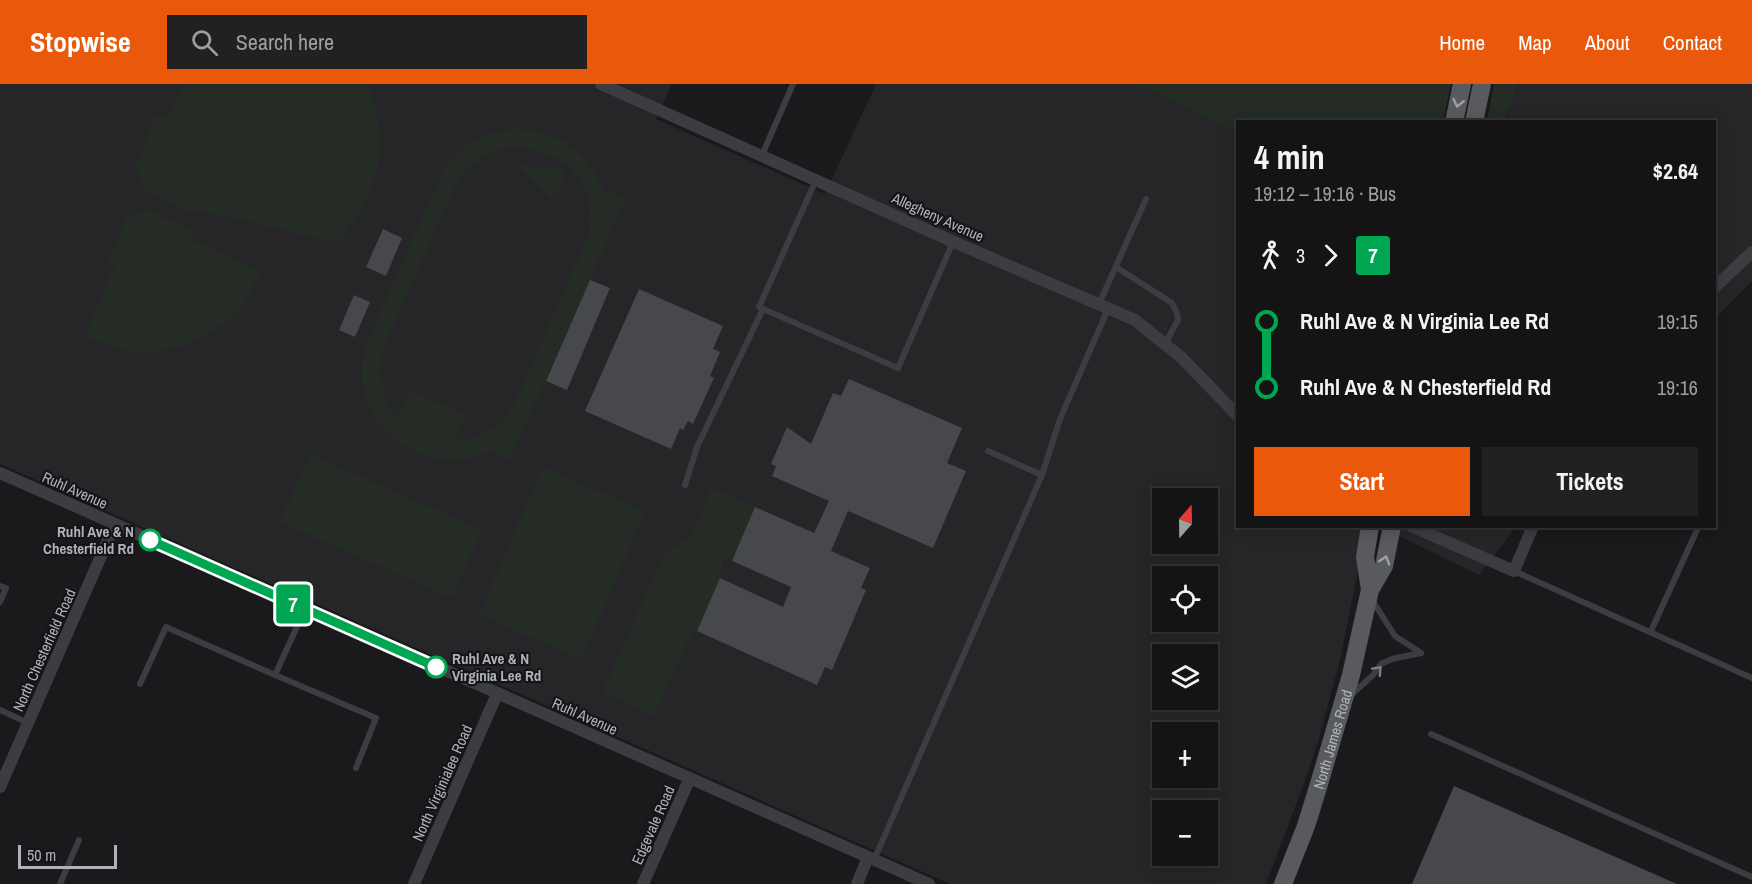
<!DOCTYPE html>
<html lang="en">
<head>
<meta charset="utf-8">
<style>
	:root { --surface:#141415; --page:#212122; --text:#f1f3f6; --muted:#9d9ea0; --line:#333334; --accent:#ea580c }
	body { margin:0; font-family:"Archivo Narrow",sans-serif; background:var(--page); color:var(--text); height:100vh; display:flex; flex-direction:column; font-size:22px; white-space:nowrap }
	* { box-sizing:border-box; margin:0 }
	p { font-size:20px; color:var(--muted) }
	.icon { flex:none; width:33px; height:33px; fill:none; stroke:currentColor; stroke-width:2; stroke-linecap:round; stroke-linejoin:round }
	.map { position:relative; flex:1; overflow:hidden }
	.details { position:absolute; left:1236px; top:36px; width:480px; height:408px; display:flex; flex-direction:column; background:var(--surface); border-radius:0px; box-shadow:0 3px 15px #0003,0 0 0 2px var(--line) }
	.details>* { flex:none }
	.badge { padding:0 12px; border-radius:4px; font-size:21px; line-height:39px }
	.needle { width:39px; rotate:20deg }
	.controls { position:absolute; left:1152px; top:404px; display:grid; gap:12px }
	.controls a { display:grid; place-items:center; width:66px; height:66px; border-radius:0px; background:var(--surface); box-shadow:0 3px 15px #0003,0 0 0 2px var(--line); font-size:30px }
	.scale { position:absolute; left:18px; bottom:15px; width:99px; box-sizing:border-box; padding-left:6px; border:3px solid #aeb2ba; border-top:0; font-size:16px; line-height:21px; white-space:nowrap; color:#aeb2ba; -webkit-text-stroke:4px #151517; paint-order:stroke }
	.map>.badge { position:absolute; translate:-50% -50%; box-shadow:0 0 0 3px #fff }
	.legs { display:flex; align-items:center; gap:9px; height:66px; padding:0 18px; font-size:20px }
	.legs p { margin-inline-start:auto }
	.head { display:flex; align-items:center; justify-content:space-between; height:102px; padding:0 18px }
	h1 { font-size:33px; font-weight:800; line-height:45px }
	.action { display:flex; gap:12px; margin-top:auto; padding:12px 18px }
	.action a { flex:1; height:69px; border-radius:0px; background:var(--accent); color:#fff; font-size:24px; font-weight:800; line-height:69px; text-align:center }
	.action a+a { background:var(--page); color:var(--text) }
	ul { padding:0 18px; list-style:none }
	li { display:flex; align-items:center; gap:21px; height:66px; font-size:22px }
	li i { display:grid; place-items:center; width:9px; height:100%; margin:0 8px; background:currentColor }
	li i::after { content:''; width:15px; height:15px; margin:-8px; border:4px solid; border-radius:50%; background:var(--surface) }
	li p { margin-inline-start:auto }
	li:first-child i { background:linear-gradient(#0000 50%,currentColor 0) }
	li:last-child i { background:linear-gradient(currentColor 50%,#0000 0) }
	header { display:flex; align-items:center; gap:36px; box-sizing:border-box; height:84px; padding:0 30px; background:var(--accent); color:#fff }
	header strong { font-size:28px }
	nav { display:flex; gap:33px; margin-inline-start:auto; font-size:21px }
	.search { width:420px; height:54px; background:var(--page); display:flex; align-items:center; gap:15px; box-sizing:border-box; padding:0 21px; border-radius:0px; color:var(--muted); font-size:22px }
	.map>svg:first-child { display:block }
	.built { fill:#262629; fill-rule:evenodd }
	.green { fill:#242c25; fill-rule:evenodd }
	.building { fill:#47484c }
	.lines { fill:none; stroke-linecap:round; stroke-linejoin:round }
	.lane { stroke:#3c3d41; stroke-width:6 }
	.street { stroke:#3c3d41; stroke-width:12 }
	.primary { stroke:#585a5f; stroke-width:18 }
	.oneway { stroke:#9da0a8 }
	.oneway2 { stroke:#7b7d84 }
	.line-1-casing { stroke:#fff; stroke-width:14 }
	.line-1 { stroke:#00a651; stroke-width:9 }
	.stop-1-dot { fill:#fff; stroke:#00a651; stroke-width:3 }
	.labels { text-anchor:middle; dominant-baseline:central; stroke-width:4.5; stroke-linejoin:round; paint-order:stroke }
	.street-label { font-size:15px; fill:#aeb2ba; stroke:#151517 }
	.stop-label { font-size:15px; font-weight:bold; fill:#aeb2ba; stroke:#151517; text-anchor:end }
</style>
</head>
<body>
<header>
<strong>Stopwise</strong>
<div class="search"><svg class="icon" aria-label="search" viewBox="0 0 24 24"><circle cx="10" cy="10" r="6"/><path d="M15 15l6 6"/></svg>Search here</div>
<nav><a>Home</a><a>Map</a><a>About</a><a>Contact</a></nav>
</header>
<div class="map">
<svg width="1752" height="800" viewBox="0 0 1752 800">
	<rect width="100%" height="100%" fill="#1a1a1c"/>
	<g class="built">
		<path d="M0,0H672L656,35L825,110L876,0H1134L1237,48L1238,442L1367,443L1341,571L1319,655L1303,702L1266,800H950L0,380ZM1162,414H1208V459H1162ZM1162,492H1208V537H1162ZM1162,570H1208V615H1162ZM1162,648H1208V693H1162ZM1162,726H1208V771H1162Z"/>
		<polygon points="1518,0 1752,0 1752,197 1715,234 1714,38 1505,38"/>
		<polygon points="1380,443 1516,443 1479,491"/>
	</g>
	<g class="green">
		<path d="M187,0H367C393,63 379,107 338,159L197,126L194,131L145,108L135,81L156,32L164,35Z"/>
		<polygon points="1134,0 1451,0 1443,37 1238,38 1237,48"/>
		<polygon points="1494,0 1518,0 1505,37 1487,37"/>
		<path d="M515,45C561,47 590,67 605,112L608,107L626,115L510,376L493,369L495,364C445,394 375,362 363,305C360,290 362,274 366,259L442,88C460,62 484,48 515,45ZM511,63C561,63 598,97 589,149L512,325C497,345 478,355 454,357L465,331L410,306L397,333C382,312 378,292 383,266L454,104C467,81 485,69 511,63Z"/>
		<polygon points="515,77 520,79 520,81 565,86 561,101 552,114 519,84 512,83"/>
		<path d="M145,125L194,147L191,156L261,187C256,196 252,207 246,216C215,255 165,278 115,264C105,261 95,256 85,252L115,180L108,177L127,133Z"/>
		<polygon points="310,370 482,446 452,514 280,438"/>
		<polygon points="542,383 645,427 582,575 479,531"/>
		<polygon points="712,404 755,423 732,477 723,473 720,494 712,512 725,518 707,524 697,547 693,546 654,632 602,609 665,468 690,454"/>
	</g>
	<g class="building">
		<polygon points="383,145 402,154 386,192 366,183"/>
		<polygon points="590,196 610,204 567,306 546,297"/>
		<polygon points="639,205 723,242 713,265 720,268 710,292 714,294 693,340 688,337 683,346 680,344 671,365 585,327"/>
		<polygon points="354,211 370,218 355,253 339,246"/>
		<polygon points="849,295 962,344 947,379 966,387 933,464 848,427 831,467 870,484 861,504 866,506 832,586 825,583 817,601 697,547 720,494 783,523 791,503 732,477 755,423 814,449 829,417 772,392 776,382 771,380 787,343 811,360 833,309 841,312"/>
		<polygon points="1454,702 1677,800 1412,800"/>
	</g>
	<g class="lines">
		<g class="lane">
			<polyline points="762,71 793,0"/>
			<polyline points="816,96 759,223 763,225 898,284 953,158"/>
			<polyline points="1116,183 1172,219 1177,229 1178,236 1165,260"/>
			<polyline points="1099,220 1146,115"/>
			<polyline points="988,367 1042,391"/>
			<polyline points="685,401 697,363 763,225"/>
			<polyline points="1514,487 1752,594"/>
			<polyline points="0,502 6,504 0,518"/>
			<polyline points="1372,516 1395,552 1421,569"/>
			<polyline points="305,525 275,591 376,634 356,684"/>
			<polyline points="1651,547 1697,446"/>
			<polyline points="140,600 166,543 275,591"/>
			<polyline points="1350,612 1373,591 1381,580 1392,575 1421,569"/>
			<polyline points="0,626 28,639"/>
			<polyline points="1431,650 1752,793"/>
			<polyline points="874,776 1042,391 1060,335 1108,225"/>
			<polyline points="60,800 79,756"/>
		</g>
		<g class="street">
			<polyline points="601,0 954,158 1135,236 1182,274 1238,332"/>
			<polyline points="1714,204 1752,168"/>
			<polyline points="0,389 929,800"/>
			<polyline points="1411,442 1514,487 1533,442"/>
			<polyline points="0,703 115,440"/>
			<polyline points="414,800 497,610"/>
			<polyline points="643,800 690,694"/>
			<polyline points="857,800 868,773"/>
		</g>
		<g class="primary">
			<polyline points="1454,38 1462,0"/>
			<polyline points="1474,38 1482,0"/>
			<polyline points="1370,506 1365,473 1370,442"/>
			<path id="s1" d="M1283,800L1306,742L1319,700L1351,591L1370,506L1384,482L1392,442"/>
		</g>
	</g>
	<defs><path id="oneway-chevron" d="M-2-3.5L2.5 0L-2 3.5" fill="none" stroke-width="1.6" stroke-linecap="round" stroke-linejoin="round" transform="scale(1.5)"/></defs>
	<g class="oneway">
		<use href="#oneway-chevron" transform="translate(1458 19) rotate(102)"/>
		<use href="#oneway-chevron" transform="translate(1385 476) rotate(-73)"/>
	</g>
	<use class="oneway2" href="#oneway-chevron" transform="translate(1378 586) rotate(-47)"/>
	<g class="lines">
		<g class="line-1-casing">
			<polyline id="line-1" points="150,456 436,583"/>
		</g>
		<use href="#line-1" class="line-1"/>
	</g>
	<g class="stop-1-dot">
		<circle cx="150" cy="456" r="10"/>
		<circle cx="436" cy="583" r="10"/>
	</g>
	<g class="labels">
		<g class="street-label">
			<text transform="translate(938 133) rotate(24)">Allegheny Avenue</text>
			<text transform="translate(75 406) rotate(24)">Ruhl Avenue</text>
			<text transform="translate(44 566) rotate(-66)">North Chesterfield Road</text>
			<text transform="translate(585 632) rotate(24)">Ruhl Avenue</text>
			<text stroke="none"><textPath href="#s1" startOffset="153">North James Road</textPath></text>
			<text transform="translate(442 699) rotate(-66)">North Virginialee Road</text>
			<text transform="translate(653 741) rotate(-66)">Edgevale Road</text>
		</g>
		<g class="stop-label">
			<text x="134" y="447">Ruhl Ave &amp; N<tspan x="134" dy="17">Chesterfield Rd</tspan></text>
			<text x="452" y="574" text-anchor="start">Ruhl Ave &amp; N<tspan x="452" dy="17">Virginia Lee Rd</tspan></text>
		</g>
	</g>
</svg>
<div class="controls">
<a><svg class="needle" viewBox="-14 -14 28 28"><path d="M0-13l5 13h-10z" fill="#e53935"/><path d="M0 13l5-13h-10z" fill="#9d9ea0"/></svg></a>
<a><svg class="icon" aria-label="locate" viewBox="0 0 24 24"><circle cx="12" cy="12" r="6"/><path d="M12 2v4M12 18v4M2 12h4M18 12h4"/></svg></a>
<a><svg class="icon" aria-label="layers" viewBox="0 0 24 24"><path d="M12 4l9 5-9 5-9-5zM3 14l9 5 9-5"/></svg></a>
<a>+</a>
<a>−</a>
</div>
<div class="scale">50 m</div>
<b class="badge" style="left:293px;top:520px;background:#00a651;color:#fff">7</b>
<section class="details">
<div class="head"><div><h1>4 min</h1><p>19:12 – 19:16 · Bus</p></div><b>$2.64</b></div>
<div class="legs"><svg class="icon" aria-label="walk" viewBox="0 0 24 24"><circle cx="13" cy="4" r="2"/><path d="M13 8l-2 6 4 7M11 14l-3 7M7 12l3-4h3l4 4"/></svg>3<svg class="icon" aria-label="forward" viewBox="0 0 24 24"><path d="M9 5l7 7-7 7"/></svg><b class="badge" style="background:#00a651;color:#fff">7</b></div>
<ul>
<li><i style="color:#00a651"></i><b>Ruhl Ave &amp; N Virginia Lee Rd</b><p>19:15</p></li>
<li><i style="color:#00a651"></i><b>Ruhl Ave &amp; N Chesterfield Rd</b><p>19:16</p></li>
</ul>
<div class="action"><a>Start</a><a>Tickets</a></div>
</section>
</div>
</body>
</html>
